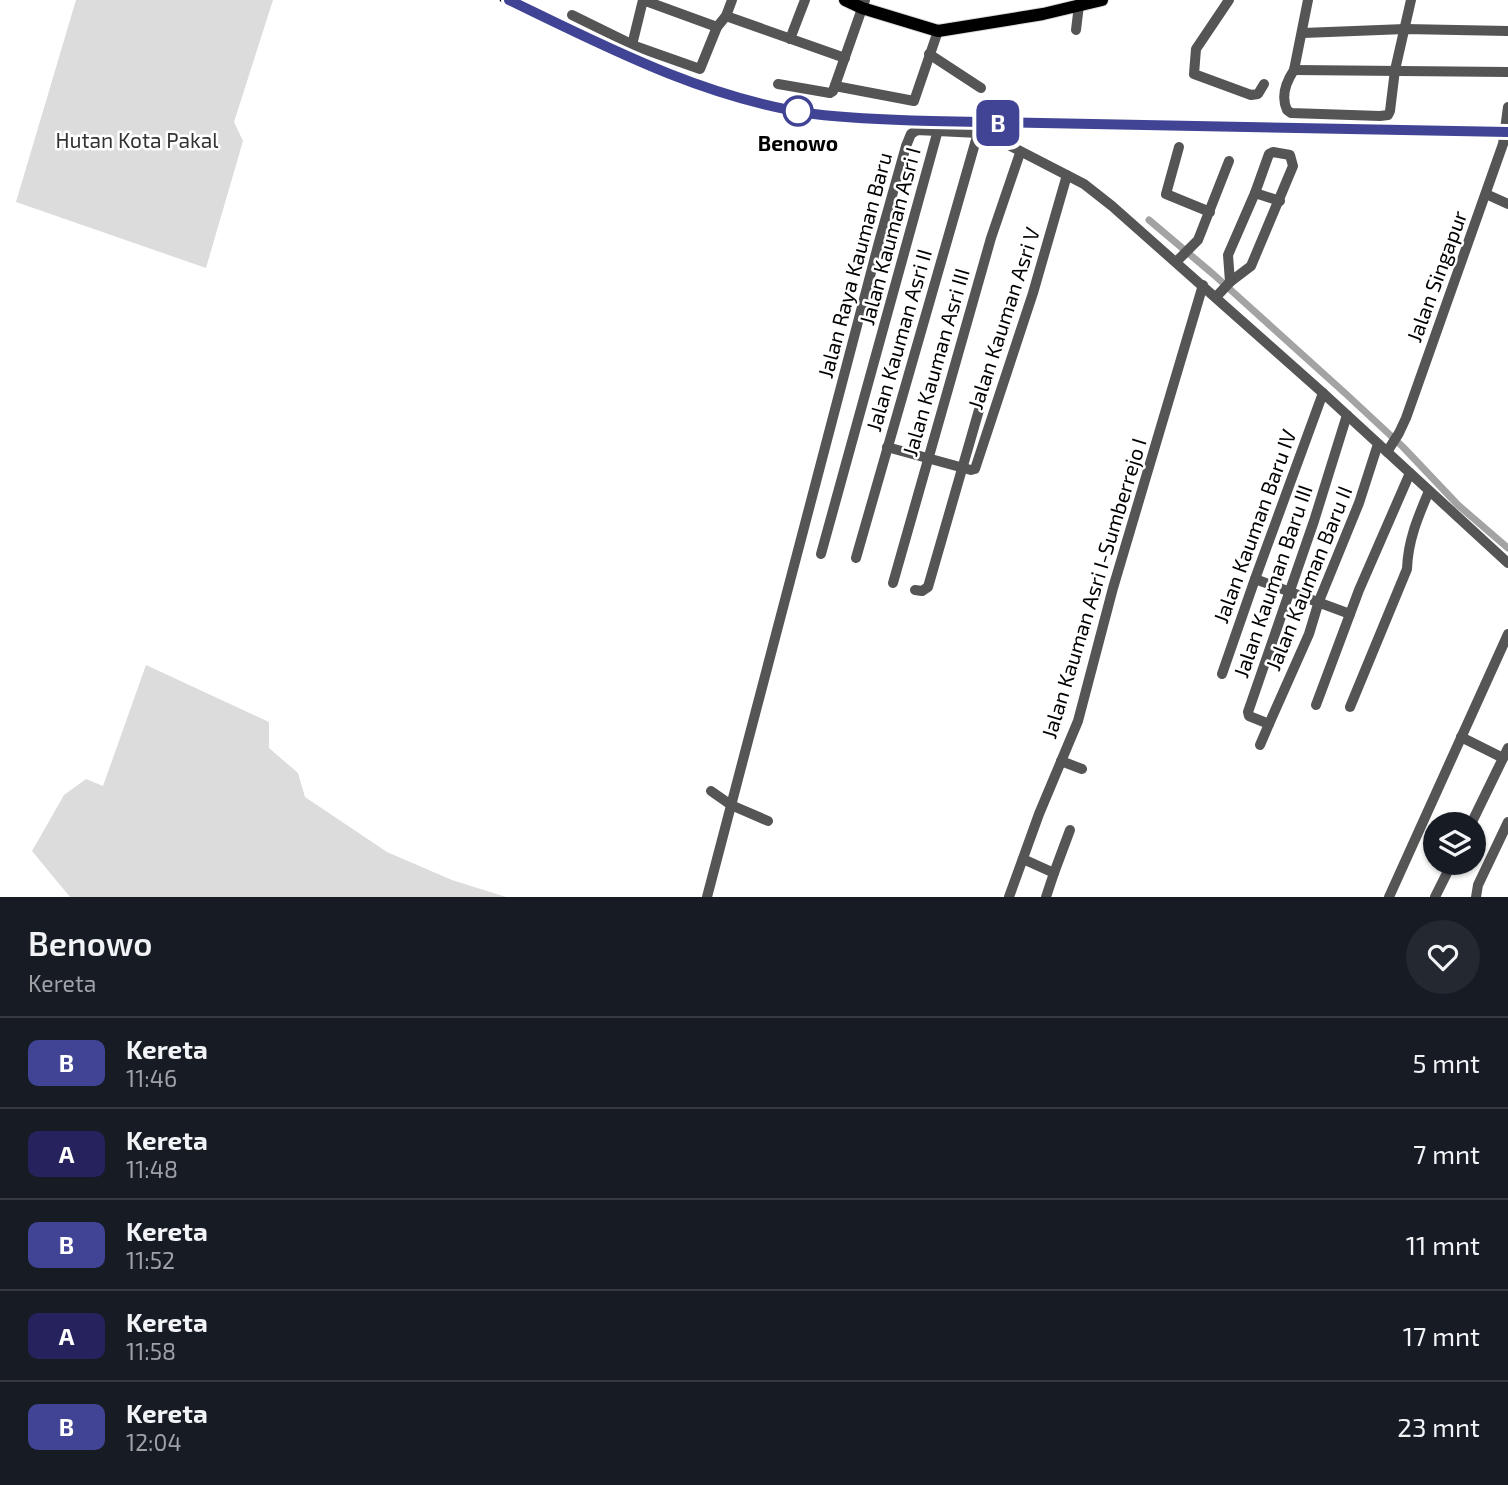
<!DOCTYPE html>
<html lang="id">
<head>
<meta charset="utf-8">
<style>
	:root { --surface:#171b24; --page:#242831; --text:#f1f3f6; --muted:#9ea1a6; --line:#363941 }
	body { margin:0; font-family:"Exo 2",sans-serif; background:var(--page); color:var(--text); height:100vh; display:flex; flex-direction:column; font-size:26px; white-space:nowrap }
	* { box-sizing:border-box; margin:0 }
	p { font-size:23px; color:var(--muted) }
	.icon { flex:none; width:38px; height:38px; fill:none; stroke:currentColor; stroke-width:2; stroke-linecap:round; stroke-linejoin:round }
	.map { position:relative; height:897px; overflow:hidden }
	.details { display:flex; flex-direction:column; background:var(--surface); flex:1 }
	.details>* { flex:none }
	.badge { padding:0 14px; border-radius:10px; font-size:24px; line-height:46px }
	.fabs { position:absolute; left:1423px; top:812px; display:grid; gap:14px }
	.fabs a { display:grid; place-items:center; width:63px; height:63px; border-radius:50%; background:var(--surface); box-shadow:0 2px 5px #0004; font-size:35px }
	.map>.badge { position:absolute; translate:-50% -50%; box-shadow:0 0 0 4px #fff }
	.round { display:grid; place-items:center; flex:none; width:74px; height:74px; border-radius:37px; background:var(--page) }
	.overview { display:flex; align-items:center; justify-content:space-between; height:119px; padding:0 28px }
	h1 { font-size:33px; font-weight:600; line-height:52px }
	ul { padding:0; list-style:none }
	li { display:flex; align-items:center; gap:21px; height:91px; padding:0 28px; border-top:2px solid var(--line) }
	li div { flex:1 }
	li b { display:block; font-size:26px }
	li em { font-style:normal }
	li .badge { min-width:77px; font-weight:700; text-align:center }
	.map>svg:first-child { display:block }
	.green { fill:#dcdcdc }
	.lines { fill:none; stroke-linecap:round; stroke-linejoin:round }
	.canal { stroke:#a3a3a3; stroke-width:7 }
	.major-casing { stroke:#dbdbdb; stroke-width:14 }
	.minor { stroke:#555; stroke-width:10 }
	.major { stroke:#000; stroke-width:12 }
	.rail { stroke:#000; stroke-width:2; stroke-dasharray:10 3.5 2 3.5; stroke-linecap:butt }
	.line-casing { stroke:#fff; stroke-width:16 }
	.line { stroke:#414495; stroke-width:10 }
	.stop-dot { fill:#fff; stroke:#414495; stroke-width:3.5 }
	.labels { text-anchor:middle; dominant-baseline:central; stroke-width:5; stroke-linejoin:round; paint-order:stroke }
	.park-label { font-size:21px; fill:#333; stroke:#fff }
	.stop-label { font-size:21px; font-weight:bold; fill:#000; stroke:#fff }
	.street-label { font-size:21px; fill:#000; stroke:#fff }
</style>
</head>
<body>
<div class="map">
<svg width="1508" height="897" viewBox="0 0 1508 897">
	<rect width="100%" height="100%" fill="#fff"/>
	<g class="green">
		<polygon points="76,0 273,0 234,122 243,141 206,268 16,202"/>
		<polygon points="146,665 269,722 269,748 298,773 305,797 387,852 452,880 506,897 70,897 32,851 64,795 86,779 103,786"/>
	</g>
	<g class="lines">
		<polyline class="canal" points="1149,220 1213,274 1346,394 1403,447 1458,505 1508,548"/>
		<g class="major-casing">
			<polyline id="major" points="845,0 862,8 938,31 1043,14 1102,0"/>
		</g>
		<g class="minor">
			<polyline points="643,0 632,45 700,69 717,27 726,16 732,0"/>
			<polyline points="643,0 717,27"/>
			<polyline points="1229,0 1196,49 1194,74 1251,95 1258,94 1264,84"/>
			<path d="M1308,0L1294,70C1286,82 1281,97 1287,110L1291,113L1380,116L1388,115L1390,111L1395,70L1411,0"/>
			<polyline points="572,15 631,44"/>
			<polyline points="726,16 845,58"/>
			<polyline points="1076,30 1079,5"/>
			<polyline points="1303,33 1405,29 1508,31"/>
			<polyline points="790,39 805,0"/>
			<polyline points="929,54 981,88"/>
			<polyline points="1294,70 1508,72"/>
			<polyline points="778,84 830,93 833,91 865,0"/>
			<polyline points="835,86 914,101 938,31"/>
			<polyline points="1179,147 1166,194 1210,212"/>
			<polygon points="1273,152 1290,155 1293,166 1251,266 1230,282 1228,255 1255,193 1269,154"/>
			<polyline points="1255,193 1280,201"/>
			<polyline points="1486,194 1508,204"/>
			<polyline points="1176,262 1198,240 1229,161"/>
			<polyline points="1216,297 1230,282"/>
			<polyline points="887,447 971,470 975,469 1033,293 1067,175"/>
			<polyline points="1387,452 1399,433 1406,418 1503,144 1508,107"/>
			<polyline points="821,554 938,130"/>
			<polyline points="856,558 978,133"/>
			<polyline points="1255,579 1350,614"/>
			<polyline points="893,583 991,238 1020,153"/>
			<polyline points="915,590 922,591 928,587 979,410"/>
			<polyline points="1222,674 1255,579 1323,393"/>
			<polyline points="1316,705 1359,590 1410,473"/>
			<path d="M1350,707L1407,569C1408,540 1418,517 1429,491"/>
			<polyline points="1269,724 1309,634 1319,601 1359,503 1378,444"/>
			<polyline points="1461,737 1503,758"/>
			<polyline points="1260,745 1269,724 1249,716 1248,712 1314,521 1347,415"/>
			<polyline points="1061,761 1082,769"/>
			<polyline points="711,791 731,805 768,821"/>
			<polyline points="1471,824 1508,748"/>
			<polyline points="1023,859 1054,873 1046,897"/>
			<polyline points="1054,873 1070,830"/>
			<polyline points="707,897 879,242 906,146 911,134 917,130 978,133 993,137 1084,184 1112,206 1323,393 1508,563"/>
			<polyline points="1009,897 1039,814 1078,721 1113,588 1203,285"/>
			<polyline points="1389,897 1508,634"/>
			<polyline points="1435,897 1452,863"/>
			<polyline points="1476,897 1478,885 1508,822"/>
		</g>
		<use href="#major" class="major"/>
		<path class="rail" d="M500,0C578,38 657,82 742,104C780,114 819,119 858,124L1508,137"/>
	</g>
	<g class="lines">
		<g class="line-casing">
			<path id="line" d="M509,0C606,47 706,99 814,114C853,119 892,120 931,121L1508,132"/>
		</g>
		<use href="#line" class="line"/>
	</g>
	<circle class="stop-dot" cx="798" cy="111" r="14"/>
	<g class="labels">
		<g class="park-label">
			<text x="137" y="139">Hutan Kota Pakal</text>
		</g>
		<g class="stop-label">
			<text x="798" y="142">Benowo</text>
		</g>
		<g class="street-label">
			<text transform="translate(889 236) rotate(-75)">Jalan Kauman Asri I</text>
			<text transform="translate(854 265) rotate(-75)">Jalan Raya Kauman Baru</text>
			<text transform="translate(1436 276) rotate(-70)">Jalan Singapur</text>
			<text transform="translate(1003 318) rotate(-72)">Jalan Kauman Asri V</text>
			<text transform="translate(898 340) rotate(-74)">Jalan Kauman Asri II</text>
			<text transform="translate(935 362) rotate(-74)">Jalan Kauman Asri III</text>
			<text transform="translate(1254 526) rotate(-70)">Jalan Kauman Baru IV</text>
			<text transform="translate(1308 578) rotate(-68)">Jalan Kauman Baru II</text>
			<text transform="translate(1272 581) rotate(-71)">Jalan Kauman Baru III</text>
			<text transform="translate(1093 588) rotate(-73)">Jalan Kauman Asri I-Sumberrejo I</text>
		</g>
	</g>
</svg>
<div class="fabs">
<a><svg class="icon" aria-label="layers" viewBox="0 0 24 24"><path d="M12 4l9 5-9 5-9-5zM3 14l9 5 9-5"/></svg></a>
</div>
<b class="badge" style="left:998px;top:123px;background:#414495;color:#fff">B</b>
</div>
<section class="details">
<div class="overview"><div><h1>Benowo</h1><p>Kereta</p></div><a class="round"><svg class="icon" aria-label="heart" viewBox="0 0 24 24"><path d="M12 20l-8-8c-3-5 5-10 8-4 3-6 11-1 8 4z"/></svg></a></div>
<ul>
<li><span class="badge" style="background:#414495;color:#fff">B</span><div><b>Kereta</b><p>11:46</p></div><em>5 mnt</em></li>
<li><span class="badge" style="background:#26225e;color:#fff">A</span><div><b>Kereta</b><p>11:48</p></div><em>7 mnt</em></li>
<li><span class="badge" style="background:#414495;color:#fff">B</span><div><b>Kereta</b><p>11:52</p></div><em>11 mnt</em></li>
<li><span class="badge" style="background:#26225e;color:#fff">A</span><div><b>Kereta</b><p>11:58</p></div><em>17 mnt</em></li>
<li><span class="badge" style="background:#414495;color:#fff">B</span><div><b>Kereta</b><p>12:04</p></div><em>23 mnt</em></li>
</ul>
</section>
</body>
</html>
